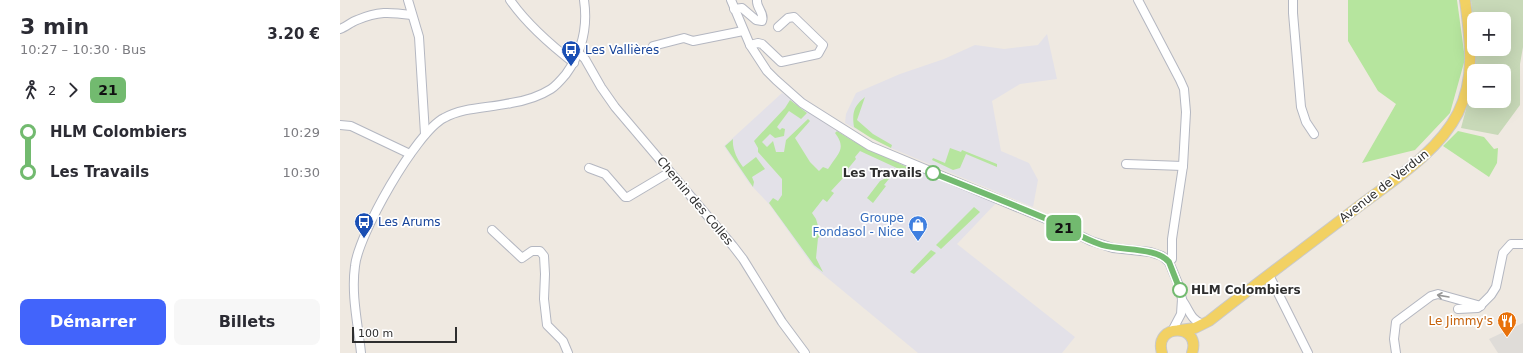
<!DOCTYPE html>
<html lang="fr">
<head>
<meta charset="utf-8">
<style>
	:root { --surface:#fff; --page:#f7f7f7; --text:#2b2b33; --muted:#7c7c81; --accent:#4264fb }
	body { margin:0; font-family:"DejaVu Sans",sans-serif; background:var(--page); color:var(--text); height:100vh; display:flex; flex-direction:column; font-size:15px; white-space:nowrap }
	* { box-sizing:border-box; margin:0 }
	p { font-size:13px; color:var(--muted) }
	.icon { flex:none; width:22px; height:22px; fill:none; stroke:currentColor; stroke-width:2; stroke-linecap:round; stroke-linejoin:round }
	.map { position:relative; flex:1; overflow:hidden }
	.side { display:flex; flex-direction:column; background:var(--surface); width:340px }
	.side>* { flex:none }
	.badge { padding:0 8px; border-radius:6px; font-size:14px; line-height:26px }
	.buttons { position:absolute; left:1127px; top:12px; display:grid; gap:8px }
	.buttons a { display:grid; place-items:center; width:44px; height:44px; border-radius:8px; background:var(--surface); box-shadow:0 4px 16px #0002; font-size:20px }
	.scale { position:absolute; left:12px; bottom:10px; width:105px; box-sizing:border-box; padding-left:4px; border:2px solid #2e2e2e; border-top:0; font-size:11px; line-height:14px; white-space:nowrap; color:#2e2e2e; -webkit-text-stroke:3px #fff; paint-order:stroke }
	.map>.badge { position:absolute; translate:-50% -50%; box-shadow:0 0 0 2px #fff }
	.legs { display:flex; align-items:center; gap:6px; height:44px; padding:0 20px; font-size:13px }
	.legs p { margin-inline-start:auto }
	.headline { display:flex; align-items:center; justify-content:space-between; height:68px; padding:0 20px }
	h1 { font-size:22px; font-weight:700; line-height:30px }
	.button { display:flex; gap:8px; margin-top:auto; padding:8px 20px }
	.button a { flex:1; height:46px; border-radius:8px; background:var(--accent); color:#fff; font-size:16px; font-weight:700; line-height:46px; text-align:center }
	.button a+a { background:var(--page); color:var(--text) }
	ul { padding:0 20px; list-style:none }
	li { display:flex; align-items:center; gap:14px; height:40px; font-size:15px }
	li i { display:grid; place-items:center; width:6px; height:100%; margin:0 5px; background:currentColor }
	li i::after { content:''; width:10px; height:10px; margin:-5px; border:3px solid; border-radius:50%; background:var(--surface) }
	li p { margin-inline-start:auto }
	li:first-child i { background:linear-gradient(#0000 50%,currentColor 0) }
	li:last-child i { background:linear-gradient(currentColor 50%,#0000 0) }
	main { display:flex; flex:1; min-height:0 }
	.map>svg:first-child { display:block }
	.industrial { fill:#e3e1e8 }
	.green { fill:#b6e59e }
	.cemetery { fill:#c8d9b8 }
	.plaza { fill:#dfdcd8 }
	.lines { fill:none; stroke-linecap:round; stroke-linejoin:round }
	.minor-casing { stroke:#b4b7c1; stroke-width:10 }
	.major-casing { stroke:#c9c9c9; stroke-width:12 }
	.minor { stroke:#fff; stroke-width:8 }
	.major { stroke:#f2d163; stroke-width:10 }
	.oneway { stroke:#969696 }
	.line-1-casing { stroke:#fff; stroke-width:9 }
	.line-1 { stroke:#72ba6f; stroke-width:6 }
	.stop-1-dot { fill:#fff; stroke:#72ba6f; stroke-width:2 }
	.labels { text-anchor:middle; dominant-baseline:central; stroke-width:3.5; stroke-linejoin:round; paint-order:stroke }
	.transit-label { font-size:12px; fill:#164399; stroke:#fff; text-anchor:start }
	.stop-label { font-size:12px; font-weight:bold; fill:#2e2e2e; stroke:#fff; text-anchor:end }
	.street-label { font-size:12px; fill:#2e2e2e; stroke:#fff }
	.shop-label { font-size:12px; fill:#366cbe; stroke:#fff; text-anchor:end }
	.food-label { font-size:12px; fill:#c56008; stroke:#fff; text-anchor:end }
</style>
</head>
<body>
<main>
<section class="side">
<div class="headline"><div><h1>3 min</h1><p>10:27 – 10:30 · Bus</p></div><b>3.20 €</b></div>
<div class="legs"><svg class="icon" aria-label="walk" viewBox="0 0 24 24"><circle cx="13" cy="4" r="2"/><path d="M13 8l-2 6 4 7M11 14l-3 7M7 12l3-4h3l4 4"/></svg>2<svg class="icon" aria-label="forward" viewBox="0 0 24 24"><path d="M9 5l7 7-7 7"/></svg><b class="badge" style="background:#72ba6f;color:#111">21</b></div>
<ul>
<li><i style="color:#72ba6f"></i><b>HLM Colombiers</b><p>10:29</p></li>
<li><i style="color:#72ba6f"></i><b>Les Travails</b><p>10:30</p></li>
</ul>
<div class="button"><a>Démarrer</a><a>Billets</a></div>
</section>
<div class="map">
<svg width="1183" height="353" viewBox="0 0 1183 353">
	<rect width="100%" height="100%" fill="#efe9e1"/>
	<g class="industrial">
		<polygon points="707,34 717,79 680,84 652,101 661,151 689,163 698,180 693,207 551,148 505,123 506,114 516,93 560,74 604,59 635,45 664,49 698,45"/>
		<polygon points="442,93 512,142 658,201 617,244 735,337 722,353 578,353 473,266 429,204 409,183 384,146"/>
	</g>
	<g class="green">
		<polygon points="1008,0 1117,0 1125,59 1110,113 1075,150 1022,163 1056,104 1038,91 1008,41"/>
		<path d="M525,97L517,120L533,134L552,145L551,148L531,138L514,127C512,112 514,106 525,97Z"/>
		<path d="M450,100L467,113L461,119L449,111L437,127L440,130L442,128L445,129L444,136L435,138L430,134L422,142L427,147L433,141L436,152H444L446,140L468,119L470,121L455,138L470,162L479,171L483,167L488,169C498,153 507,149 495,133L497,131L513,141L569,168L559,169L520,151L515,157L516,159L502,176L504,177L491,191L494,193L487,202L483,199L472,213L476,219L481,236L478,238L476,258L483,272L474,265L429,203L433,198L438,201L442,195V179L418,152V148L414,141L445,108Z"/>
		<polygon points="1118,131 1144,137 1154,149 1158,148 1157,163 1149,177 1103,146"/>
		<path d="M393,139C392,149 397,159 403,167L416,157L425,169L412,177L414,182L413,187L385,146Z"/>
		<polygon points="610,148 621,152 622,150 657,164 657,167 626,154 620,168 613,170 592,160 593,158 605,163"/>
		<polygon points="553,174 544,185 546,186 533,203 527,198 540,181"/>
		<polygon points="634,207 640,212 601,249 596,245"/>
		<polygon points="591,250 596,253 574,274 570,272"/>
	</g>
	<polygon class="cemetery" points="1131,0 1183,0 1183,47 1180,64 1180,105 1158,135 1121,128 1134,79 1134,101 1164,101 1164,71 1135,71 1136,49 1164,49 1164,19 1134,19 1134,31"/>
	<polygon class="plaza" points="1183,323 1183,353 1158,353 1149,339"/>
	<g class="lines">
		<g class="minor-casing">
			<g id="minor">
				<polyline points="68,0 79,37 85,134"/>
				<path d="M170,0C186,23 212,46 234,63"/>
				<polyline points="391,0 410,45 427,71 436,80 462,103 530,146 708,220 751,241 773,248 810,252 822,256 829,262 839,286 842,299 841,314 832,331"/>
				<polyline points="798,0 840,80 844,89 846,112 843,166 832,239 832,259 829,262"/>
				<polyline points="953,0 953,13 961,107 966,122 974,134"/>
				<path d="M394,9L402,8L416,20L422,21C425,13 416,8 417,0"/>
				<path d="M0,29C6,27 11,22 17,20C38,11 49,12 72,15"/>
				<polyline points="410,45 418,43 422,44 441,62 478,54 483,45 454,17 448,18 438,27"/>
				<polyline points="313,46 344,38 353,41 403,31"/>
				<polyline points="239,53 245,59 261,87 275,107 393,246 403,259 442,322 465,353"/>
				<polyline points="0,125 11,126 70,154"/>
				<polyline points="786,164 843,166"/>
				<polyline points="249,168 265,174 285,197 288,197 330,172"/>
				<polyline points="152,230 182,258 192,251 200,251 204,256 205,274 204,299 207,325 223,341 228,353"/>
				<polyline points="929,275 968,353"/>
				<path d="M842,300C849,309 851,321 863,324"/>
				<polyline points="1118,309 1138,308 1151,295 1156,287 1163,253 1171,244 1183,244"/>
				<path d="M21,353C18,324 11,295 15,266C18,235 76,132 104,118C123,107 149,108 171,103C184,101 200,96 211,89C217,85 221,80 226,74C242,52 248,27 244,0"/>
				<polyline points="1056,353 1054,339 1056,322 1091,296 1098,294 1141,306"/>
			</g>
		</g>
		<g class="major-casing">
			<g id="major">
				<path d="M840,330L855,328L869,321C917,283 966,247 1014,210C1049,183 1098,153 1118,113C1136,77 1130,39 1125,0"/>
				<path d="M822,353C813,323 862,323 852,353"/>
			</g>
		</g>
		<use href="#minor" class="minor"/>
		<use href="#major" class="major"/>
	</g>
	<defs><path id="oneway-shaft" d="M-6 0H5M1.5-3L5.5 0L1.5 3" fill="none" stroke-width="1.6" stroke-linecap="round" stroke-linejoin="round"/></defs>
	<use class="oneway" href="#oneway-shaft" transform="translate(1103 296) rotate(-170)"/>
	<g class="lines">
		<g class="line-1-casing">
			<path id="line-1" d="M593,173C631,188 669,203 707,219C726,228 743,239 762,245C782,251 816,247 829,262L840,290"/>
		</g>
		<use href="#line-1" class="line-1"/>
	</g>
	<defs>
		<g id="bus-pin" transform="scale(1)"><path d="M0 17L-7.5 6A9.5 9.5 0 1 1 7.5 6Z" fill="#1a4fb4" stroke="#fff"/><path d="M-5-6H5V4H4V6H2V4H-2V6H-4V4H-5ZM-3.5-4V0h7V-4ZM-3.5 1.2v1.5H-2V1.2ZM2 1.2v1.5H3.5V1.2Z" fill="#fff"/></g>
		<g id="shop-pin" transform="scale(1)"><path d="M0 17L-7.5 6A9.5 9.5 0 1 1 7.5 6Z" fill="#3f7fe0" stroke="#fff"/><path d="M-5-2.5h2.3a2.7 3.5 0 0 1 5.4 0H5L5.5 6h-11ZM-1.5-2.5h3a1.5 2.3 0 0 0-3 0Z" fill="#fff"/></g>
		<g id="restaurant-pin" transform="scale(1)"><path d="M0 17L-7.5 6A9.5 9.5 0 1 1 7.5 6Z" fill="#e8710a" stroke="#fff"/><path d="M-5-6h1v4h1v-4h1v4h1v-4h1v5L-1.5 .5V6h-2V.5L-5-1ZM5-6V6H3V1.5H1.5Q1.5-4 5-6Z" fill="#fff"/></g>
	</defs>
	<g fill-rule="evenodd">
		<use href="#bus-pin" x="231" y="50"/>
		<use href="#bus-pin" x="24" y="222"/>
		<use href="#shop-pin" x="578" y="225"/>
		<use href="#restaurant-pin" x="1167" y="321"/>
	</g>
	<g class="stop-1-dot">
		<circle cx="593" cy="173" r="7"/>
		<circle cx="840" cy="290" r="7"/>
	</g>
	<g class="labels">
		<g class="transit-label">
			<text x="245" y="50">Les Vallières</text>
			<text x="38" y="222">Les Arums</text>
		</g>
		<g class="stop-label">
			<text x="582" y="173">Les Travails</text>
			<text x="851" y="290" text-anchor="start">HLM Colombiers</text>
		</g>
		<g class="street-label">
			<text transform="translate(1044 186) rotate(-38)">Avenue de Verdun</text>
			<text transform="translate(355 201) rotate(50)">Chemin des Colles</text>
		</g>
		<g class="shop-label">
			<text x="564" y="218">Groupe<tspan x="564" dy="14">Fondasol - Nice</tspan></text>
		</g>
		<g class="food-label">
			<text x="1153" y="321">Le Jimmy's</text>
		</g>
	</g>
</svg>
<div class="buttons">
<a>+</a>
<a>−</a>
</div>
<div class="scale">100 m</div>
<b class="badge" style="left:724px;top:228px;background:#72ba6f;color:#111">21</b>
</div>
</main>
</body>
</html>
